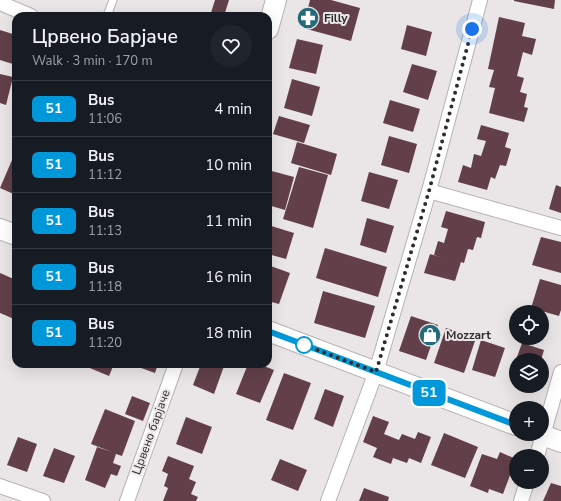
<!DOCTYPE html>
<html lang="en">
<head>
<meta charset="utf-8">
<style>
	:root { --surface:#171b24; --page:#20242c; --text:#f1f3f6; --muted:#9ea1a6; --line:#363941 }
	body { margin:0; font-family:"Nunito Sans",sans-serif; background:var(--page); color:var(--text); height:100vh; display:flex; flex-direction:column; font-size:15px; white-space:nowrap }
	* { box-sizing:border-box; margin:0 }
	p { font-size:13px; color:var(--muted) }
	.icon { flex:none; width:22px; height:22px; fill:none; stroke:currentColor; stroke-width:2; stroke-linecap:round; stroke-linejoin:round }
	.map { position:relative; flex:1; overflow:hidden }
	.drawer { position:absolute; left:12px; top:12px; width:260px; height:356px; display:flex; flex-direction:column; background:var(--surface); border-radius:12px; box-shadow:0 4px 16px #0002 }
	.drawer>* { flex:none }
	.badge { padding:0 8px; border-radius:6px; font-size:14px; line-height:26px }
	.buttons { position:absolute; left:509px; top:305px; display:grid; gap:8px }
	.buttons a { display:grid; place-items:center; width:40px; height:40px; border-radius:50%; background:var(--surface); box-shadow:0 4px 16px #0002; font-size:20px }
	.you { position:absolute; width:20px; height:20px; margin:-10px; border:3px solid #fff; border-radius:50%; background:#1a73e8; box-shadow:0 0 0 6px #1a73e833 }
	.map>.badge { position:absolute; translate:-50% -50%; box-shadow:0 0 0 2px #fff }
	.round { display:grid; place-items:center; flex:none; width:42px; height:42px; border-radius:21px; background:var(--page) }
	.headline { display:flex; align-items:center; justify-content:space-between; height:68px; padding:0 20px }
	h1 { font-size:19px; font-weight:600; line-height:30px }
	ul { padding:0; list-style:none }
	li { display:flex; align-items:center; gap:12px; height:56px; padding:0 20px; border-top:1px solid var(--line) }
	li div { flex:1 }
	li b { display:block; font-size:15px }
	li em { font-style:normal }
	li .badge { min-width:44px; font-weight:700; text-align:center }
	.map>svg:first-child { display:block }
	.building { fill:#634049 }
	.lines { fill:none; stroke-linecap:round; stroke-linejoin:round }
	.lane-casing { stroke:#b6b2b3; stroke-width:9 }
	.street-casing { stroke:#b6b2b3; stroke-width:16 }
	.secondary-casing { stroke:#b6b2b3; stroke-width:22 }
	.lane { stroke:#fff; stroke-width:7 }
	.street { stroke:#fff; stroke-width:14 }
	.secondary { stroke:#fff; stroke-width:20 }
	.line-casing { stroke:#fff; stroke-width:9 }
	.line { stroke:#0098da; stroke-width:6 }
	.walk { stroke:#2d2b2b; stroke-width:4; stroke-dasharray:0 7.2 }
	.stop-dot { fill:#fff; stroke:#0098da; stroke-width:2 }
	.labels { text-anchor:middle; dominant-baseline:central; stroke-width:4; stroke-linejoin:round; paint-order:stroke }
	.poi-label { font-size:12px; font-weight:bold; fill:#2d2b2b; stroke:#eae6e7; text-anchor:start }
	.street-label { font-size:12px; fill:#2d2b2b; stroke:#eae6e7 }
</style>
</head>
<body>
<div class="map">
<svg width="561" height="501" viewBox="0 0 561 501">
	<rect width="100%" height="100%" fill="#eae6e7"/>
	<g class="building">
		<polygon points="215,0 229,0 224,16 210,16"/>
		<polygon points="310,0 331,0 360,8 351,41 303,28"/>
		<polygon points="514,0 555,0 554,9 514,1"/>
		<polygon points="499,17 525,23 522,36 536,39 532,55 523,52 517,76 524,78 520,92 527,94 524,107 528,108 524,122 489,113 495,88 489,87 494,70 488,69"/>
		<polygon points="407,25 432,32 426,56 401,49"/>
		<polygon points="0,30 16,35 16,65 0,60"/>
		<polygon points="297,39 323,45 316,74 289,68"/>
		<polygon points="412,64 437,71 428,100 403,92"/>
		<polygon points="0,74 13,77 6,105 0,103"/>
		<polygon points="292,79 320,87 312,116 284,108"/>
		<polygon points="390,100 420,109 413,132 383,123"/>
		<polygon points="279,116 310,125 304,143 273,134"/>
		<polygon points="481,125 509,133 505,147 511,149 506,166 500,165 495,179 491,177 487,190 458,182 463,165 471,168 474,154 481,156 486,141 477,139"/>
		<polygon points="389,136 417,144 409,173 381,165"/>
		<polygon points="297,142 337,154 331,175 291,163"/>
		<polygon points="12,160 16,162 16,195 0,188"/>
		<polygon points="299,167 328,175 313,228 283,219"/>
		<polygon points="268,170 294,177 285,210 268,205"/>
		<polygon points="369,172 398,180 389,209 361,201"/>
		<polygon points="556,185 561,187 561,213 549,209"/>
		<polygon points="446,211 485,222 481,238 477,237 473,250 468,249 464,263 461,262 455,281 424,273 430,254 443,258 434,255 438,241 444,243 448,229 441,227"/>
		<polygon points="367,218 394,226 386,253 360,245"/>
		<polygon points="268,225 294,233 286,259 268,254"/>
		<polygon points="541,237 561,242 561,273 532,265"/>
		<polygon points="325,248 387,267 378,297 316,278"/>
		<polygon points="268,265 290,273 279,304 268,301"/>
		<polygon points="0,273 16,280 16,314 14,319 0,313"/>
		<polygon points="540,279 561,285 561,310 559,316 531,308"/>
		<polygon points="323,291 375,306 365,338 314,323"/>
		<polygon points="411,316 438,325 426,360 399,351"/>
		<polygon points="446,328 476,338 464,373 434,363"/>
		<polygon points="481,340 505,348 495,377 472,370"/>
		<polygon points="522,343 544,350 541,360 516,360"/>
		<polygon points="516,362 516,377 511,376"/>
		<polygon points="86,364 114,364 109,376 85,366"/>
		<polygon points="130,364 158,364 155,373"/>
		<polygon points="201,364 218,364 224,366 214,394 193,385"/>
		<polygon points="248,364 259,364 274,370 260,403 236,394"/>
		<polygon points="284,373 311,383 293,430 266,420"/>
		<polygon points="325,389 344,396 333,427 314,419"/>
		<polygon points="132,396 150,403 143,421 125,414"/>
		<polygon points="105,409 135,421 122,456 116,454 113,463 121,466 117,476 111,474 105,488 85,480 97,447 112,452 91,444"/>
		<polygon points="373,416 389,422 384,434 399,440 402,434 415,439 418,432 431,437 421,463 409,458 407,463 393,458 391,464 373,457 377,448 363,442"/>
		<polygon points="186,417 212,427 202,454 176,444"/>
		<polygon points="444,433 478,447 465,478 431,465"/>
		<polygon points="18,437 37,444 27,472 7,465"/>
		<polygon points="54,448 75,456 64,483 43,476"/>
		<polygon points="500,452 516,459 503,494 489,489 488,493 470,486 482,454 497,459"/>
		<polygon points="168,456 194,466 189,479 196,482 191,494 198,497 196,501 163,501 168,488 164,486 168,474 162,471"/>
		<polygon points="280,459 307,470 298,491 271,480"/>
		<polygon points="551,483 561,486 561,501 543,501"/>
		<polygon points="364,488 389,497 388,501 359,501"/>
	</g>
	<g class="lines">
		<g class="lane-casing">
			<polyline id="lane" points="107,16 113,0"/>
		</g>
		<g class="street-casing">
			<g id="street">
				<polyline points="0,3 31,16"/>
				<polyline points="429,191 561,228"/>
				<polyline points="537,456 561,372"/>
				<polyline points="0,486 43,501"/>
				<polyline points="127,501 176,364"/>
				<polyline points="328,501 376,372 429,191 480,0"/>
				<polyline points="521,501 527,482"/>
			</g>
		</g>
		<g class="secondary-casing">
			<g id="secondary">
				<polyline points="268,29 276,0"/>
				<polyline points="0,229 16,235"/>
				<polyline points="268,331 516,425"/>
				<polyline points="540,434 561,442"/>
			</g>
		</g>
		<use href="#lane" class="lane"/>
		<use href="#street" class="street"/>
		<use href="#secondary" class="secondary"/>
	</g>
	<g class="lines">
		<g class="line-casing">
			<polyline id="line" points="268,331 516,425"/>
		</g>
		<use href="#line" class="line"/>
		<polyline class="walk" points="304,345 376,372 429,191 472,29"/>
	</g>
	<defs>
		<g id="pharmacy-disc" transform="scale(1.15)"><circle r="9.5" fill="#246a79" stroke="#eae6e7"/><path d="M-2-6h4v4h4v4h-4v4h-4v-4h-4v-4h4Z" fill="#fff"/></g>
		<g id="shop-disc" transform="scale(1.15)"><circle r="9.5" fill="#246a79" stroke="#eae6e7"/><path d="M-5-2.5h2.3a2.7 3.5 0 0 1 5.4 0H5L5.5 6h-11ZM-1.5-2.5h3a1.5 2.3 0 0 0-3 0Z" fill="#fff"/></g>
	</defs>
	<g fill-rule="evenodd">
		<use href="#pharmacy-disc" x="308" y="18"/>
		<use href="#shop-disc" x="430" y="335"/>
	</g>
	<circle class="stop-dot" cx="304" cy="345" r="8"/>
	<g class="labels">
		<g class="poi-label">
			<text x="324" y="18">Filly</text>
			<text x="446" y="335">Mozzart</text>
		</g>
		<g class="street-label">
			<text transform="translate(151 432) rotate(-70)">Црвено барјаче</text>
		</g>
	</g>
</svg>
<div class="buttons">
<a><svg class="icon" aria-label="locate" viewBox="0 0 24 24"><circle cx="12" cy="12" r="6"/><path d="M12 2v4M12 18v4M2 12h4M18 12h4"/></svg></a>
<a><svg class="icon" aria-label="layers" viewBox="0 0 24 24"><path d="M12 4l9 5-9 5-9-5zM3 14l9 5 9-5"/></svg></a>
<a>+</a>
<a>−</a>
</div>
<div class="you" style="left:472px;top:29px"></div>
<b class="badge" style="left:429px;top:393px;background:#0098da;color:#fff">51</b>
<section class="drawer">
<div class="headline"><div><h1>Црвено Барјаче</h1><p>Walk · 3 min · 170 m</p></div><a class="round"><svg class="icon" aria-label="heart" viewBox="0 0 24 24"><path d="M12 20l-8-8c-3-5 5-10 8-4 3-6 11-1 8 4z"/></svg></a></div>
<ul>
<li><span class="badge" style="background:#0098da;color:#fff">51</span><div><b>Bus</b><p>11:06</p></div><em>4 min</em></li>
<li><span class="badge" style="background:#0098da;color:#fff">51</span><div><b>Bus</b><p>11:12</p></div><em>10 min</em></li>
<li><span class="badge" style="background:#0098da;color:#fff">51</span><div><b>Bus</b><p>11:13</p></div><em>11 min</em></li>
<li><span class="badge" style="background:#0098da;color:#fff">51</span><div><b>Bus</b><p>11:18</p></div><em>16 min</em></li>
<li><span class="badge" style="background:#0098da;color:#fff">51</span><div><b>Bus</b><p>11:20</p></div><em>18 min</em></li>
</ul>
</section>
</div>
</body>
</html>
